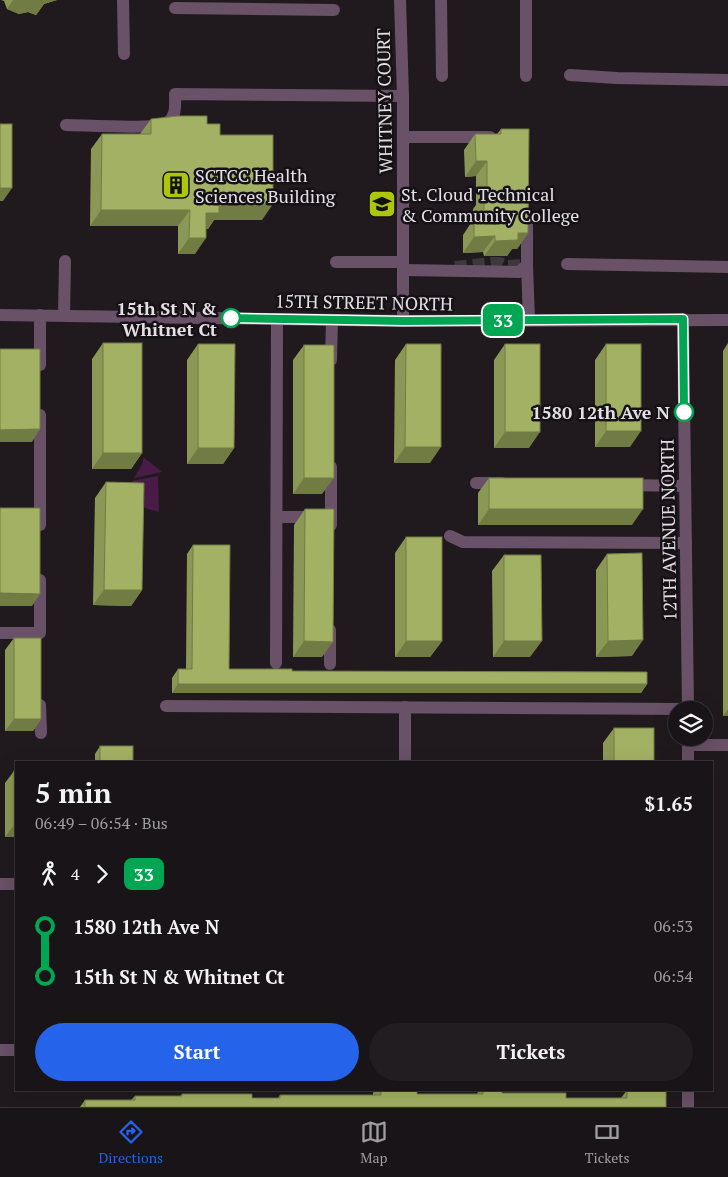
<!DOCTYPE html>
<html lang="en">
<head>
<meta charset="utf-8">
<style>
	:root { --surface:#181417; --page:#211d20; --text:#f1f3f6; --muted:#9f9ea1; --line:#363336; --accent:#2563eb }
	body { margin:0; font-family:"PT Serif",serif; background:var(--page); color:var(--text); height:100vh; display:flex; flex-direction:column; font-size:19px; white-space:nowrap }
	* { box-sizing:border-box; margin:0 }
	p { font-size:16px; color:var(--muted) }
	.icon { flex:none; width:28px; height:28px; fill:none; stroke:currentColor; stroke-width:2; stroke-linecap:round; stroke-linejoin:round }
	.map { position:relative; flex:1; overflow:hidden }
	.sheet { position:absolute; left:15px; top:761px; width:698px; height:330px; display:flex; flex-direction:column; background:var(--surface); border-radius:0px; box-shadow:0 5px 20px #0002,0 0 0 1px var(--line) }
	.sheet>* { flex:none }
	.badge { padding:0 10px; border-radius:8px; font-size:18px; line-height:32px }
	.fabs { position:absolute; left:668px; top:701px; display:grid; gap:10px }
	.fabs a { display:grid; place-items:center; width:45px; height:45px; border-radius:50%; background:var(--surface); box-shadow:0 5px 20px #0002,0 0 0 1px var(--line); font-size:25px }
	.map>.badge { position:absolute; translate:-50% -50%; box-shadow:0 0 0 2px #fff }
	.legs { display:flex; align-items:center; gap:8px; height:55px; padding:0 20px; font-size:16px }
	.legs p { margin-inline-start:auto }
	.headline { display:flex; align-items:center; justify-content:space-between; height:85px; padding:0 20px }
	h1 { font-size:28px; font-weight:700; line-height:38px }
	.primary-button { display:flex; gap:10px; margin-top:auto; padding:10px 20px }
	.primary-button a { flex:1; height:58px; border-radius:30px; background:var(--accent); color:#fff; font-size:20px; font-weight:700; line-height:58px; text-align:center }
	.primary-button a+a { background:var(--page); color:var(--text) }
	ul { padding:0 20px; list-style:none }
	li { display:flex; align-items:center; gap:18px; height:50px; font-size:19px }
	li i { display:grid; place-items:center; width:8px; height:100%; margin:0 6px; background:currentColor }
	li i::after { content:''; width:12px; height:12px; margin:-6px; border:4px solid; border-radius:50%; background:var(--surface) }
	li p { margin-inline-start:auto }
	li:first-child i { background:linear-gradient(#0000 50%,currentColor 0) }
	li:last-child i { background:linear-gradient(currentColor 50%,#0000 0) }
	.menu { display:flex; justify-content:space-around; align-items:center; height:70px; border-top:1px solid var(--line); background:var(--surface); font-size:14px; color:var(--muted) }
	.menu a { display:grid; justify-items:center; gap:2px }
	.menu .active { color:var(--accent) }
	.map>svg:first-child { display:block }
	.green { fill:#491c48 }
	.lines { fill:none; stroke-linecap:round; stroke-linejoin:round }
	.minor-tunnel { stroke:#3d383c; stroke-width:12; stroke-dasharray:12 6; stroke-linecap:butt }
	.minor { stroke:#695167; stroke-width:12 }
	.wall { fill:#8b9855 }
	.shaded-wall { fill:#717c45 }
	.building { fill:#a2b163; stroke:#717c45 }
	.line-1-casing { stroke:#fff; stroke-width:11 }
	.line-1 { stroke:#00a651; stroke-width:8 }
	.stop-1-dot { fill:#fff; stroke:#00a651; stroke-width:2.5 }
	.labels { text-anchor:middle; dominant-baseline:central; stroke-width:5; stroke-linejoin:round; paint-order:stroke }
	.street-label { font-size:18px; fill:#e3dfe2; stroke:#161116 }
	.poi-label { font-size:18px; fill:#e3dfe2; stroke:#161116; text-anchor:start }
	.stop-label { font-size:18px; font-weight:bold; fill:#e3dfe2; stroke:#161116; text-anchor:end }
</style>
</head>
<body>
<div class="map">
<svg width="728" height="1107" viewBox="0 0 728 1107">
	<rect width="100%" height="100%" fill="#201a1f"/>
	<g class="green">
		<polygon points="143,457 162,472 134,478 143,463"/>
		<polygon points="158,476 159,512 142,507 142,501 132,481"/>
	</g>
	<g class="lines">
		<polyline class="minor-tunnel" points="455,267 491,263 500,263 507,266 527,265"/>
		<g class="minor">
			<polyline points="123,0 124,54"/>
			<polyline points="400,0 403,96 403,321"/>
			<polyline points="441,0 442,76"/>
			<polyline points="526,0 526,76"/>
			<polyline points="175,8 334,10"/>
			<polyline points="570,75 617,78 728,80"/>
			<path d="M66,125C83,125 156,130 167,123C177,116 175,105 175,94L403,96"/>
			<polyline points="403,137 490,137"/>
			<polyline points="336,262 403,262"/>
			<polyline points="567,264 728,267"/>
			<polyline points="527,265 529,320"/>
			<polyline points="403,270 519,272 527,265 527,219"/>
			<polyline points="0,315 403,321 728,320"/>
			<polyline points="64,315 65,261"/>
			<polyline points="683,319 688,710"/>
			<polyline points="331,360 332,320"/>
			<polyline points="40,365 40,315"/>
			<polyline points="476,483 502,483"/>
			<polyline points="627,485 685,486"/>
			<polyline points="277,517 315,517"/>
			<polyline points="40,525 40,415"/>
			<polyline points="331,525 331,467"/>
			<polyline points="450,536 463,542 686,543"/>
			<polyline points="0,633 40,633 40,580"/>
			<polyline points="276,663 277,319"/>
			<polyline points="330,664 330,630"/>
			<polyline points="40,705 41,733"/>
			<polyline points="166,706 688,709"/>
			<polyline points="405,707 405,762"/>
			<polyline points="688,738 688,762"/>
			<polyline points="688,745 728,745"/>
			<polyline points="0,884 16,884"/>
			<polyline points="0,1050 16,1050"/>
			<polyline points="688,1107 688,1090"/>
		</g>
	</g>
	<g class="wall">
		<polygon points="1,0 57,0 44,4 36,15 28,12 19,14 7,9 4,1"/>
		<polygon points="151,119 207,124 220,135 262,220 214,220 208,229 206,229 195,254 178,254 178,226 90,226 91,149 102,134 140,134"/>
		<polygon points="501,129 528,233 517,249 512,249 507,256 484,256 483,252 463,253 463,235 473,220 473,209 476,205 476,176 465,177 464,150 475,134 497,134"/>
		<polygon points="103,343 142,453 131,469 92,469 92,359"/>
		<polygon points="728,343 728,716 723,716 723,351"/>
		<polygon points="198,344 234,448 223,464 187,464 187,360"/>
		<polygon points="406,344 430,463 394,463 395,360"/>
		<polygon points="505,344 529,448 494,448 494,360"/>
		<polygon points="606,344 630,447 595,447 595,360"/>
		<polygon points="304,345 322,494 293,494 293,360"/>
		<polygon points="489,478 632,525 478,525 478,493"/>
		<polygon points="106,482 142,590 131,606 93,605 95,498"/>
		<polygon points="305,509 322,657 293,657 294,525"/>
		<polygon points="406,537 442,641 430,657 395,657 395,553"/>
		<polygon points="193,545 229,669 647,684 641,693 172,693 172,678 178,669 186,669 187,554"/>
		<polygon points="607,554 632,656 596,657 596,570"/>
		<polygon points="504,555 530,657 493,657 492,571"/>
		<polygon points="14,638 41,719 33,731 5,731 5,650"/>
		<polygon points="614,728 654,762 603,762 603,743"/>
		<polygon points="100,746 132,762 95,762 95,754"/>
		<polygon points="14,771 16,837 5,837 5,783"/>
		<polygon points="375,1090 417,1090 417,1094 477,1094 479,1090 502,1090 502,1093 566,1098 621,1098 627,1090 666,1107 80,1107 85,1100 131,1100 135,1096 180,1096 182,1094 252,1098 278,1098 280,1095 373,1095 373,1093"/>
	</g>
	<g class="shaded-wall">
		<polygon points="13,0 57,0 44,4 36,15 28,12 19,14 7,9"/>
		<polygon points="476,161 487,161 476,176 465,177"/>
		<polygon points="0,188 12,188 3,201 0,201"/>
		<polygon points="219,204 273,204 262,220 214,220 208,229 195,229 206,213"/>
		<polygon points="101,210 190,210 178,226 90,226"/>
		<polygon points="518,233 528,233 517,249 512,249 507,256 484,256 495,241"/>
		<polygon points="495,236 483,252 463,253 474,237"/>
		<polygon points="189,238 206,238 195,254 178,254"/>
		<polygon points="40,429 32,442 0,442 0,430"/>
		<polygon points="606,431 641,431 630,447 595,447"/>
		<polygon points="505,432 540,432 529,448 494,448"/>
		<polygon points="405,447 441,447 430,463 394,463"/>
		<polygon points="198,448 234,448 223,464 187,464"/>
		<polygon points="103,453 142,453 131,469 92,469"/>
		<polygon points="304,478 334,478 322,494 293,494"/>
		<polygon points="489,509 643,509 632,525 478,525"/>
		<polygon points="104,590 142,590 131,606 93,605"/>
		<polygon points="0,593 40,594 32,606 0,606"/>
		<polygon points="643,640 632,656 596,657 608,641"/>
		<polygon points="304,641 333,642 322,657 293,657"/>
		<polygon points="406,641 442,641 430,657 395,657"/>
		<polygon points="504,641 542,641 530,657 493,657"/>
		<polygon points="178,684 647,684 641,693 172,693"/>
		<polygon points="728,709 728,716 723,716"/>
		<polygon points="14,719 41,719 33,731 5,731"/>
		<polygon points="100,761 133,761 132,762 99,762"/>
		<polygon points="14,825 16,825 16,837 5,837"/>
	</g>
	<g class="building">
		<polygon points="178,116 207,116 207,124 220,124 220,135 273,135 273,204 219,204 219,213 206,213 206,238 189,238 190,210 101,210 102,134 151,134 151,119"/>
		<rect x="0" y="124" width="12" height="64"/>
		<polygon points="501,129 529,129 528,233 518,233 518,240 495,241 495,236 474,237 474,219 484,219 484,193 487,193 487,161 476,161 475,134 501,134"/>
		<rect x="103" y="343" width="39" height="110"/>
		<polygon points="198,344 235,344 234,448 198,448"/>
		<polygon points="406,344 441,344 441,447 405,447"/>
		<rect x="505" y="344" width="35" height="88"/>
		<rect x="606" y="344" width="35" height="87"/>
		<rect x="304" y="345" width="30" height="133"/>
		<polygon points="0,349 40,349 40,429 0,430"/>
		<rect x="489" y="478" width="154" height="31"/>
		<polygon points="106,482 144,483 142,590 104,590"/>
		<polygon points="0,508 40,508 40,594 0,593"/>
		<polygon points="305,509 334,509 333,642 304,641"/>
		<rect x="406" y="537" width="36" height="104"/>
		<polygon points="193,545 230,545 229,669 292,669 292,671 647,672 647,684 178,684 178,669 192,669"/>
		<polygon points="642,553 643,640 608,641 607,554"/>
		<polygon points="504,555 541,555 542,641 504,641"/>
		<rect x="14" y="638" width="27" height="81"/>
		<rect x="614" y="728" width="40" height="34"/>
		<rect x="100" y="746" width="33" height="15"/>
		<rect x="14" y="771" width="2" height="54"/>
		<polygon points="381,1090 417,1090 417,1094 483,1094 483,1090 502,1090 502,1093 566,1093 566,1098 627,1098 627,1090 666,1090 666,1107 85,1107 85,1100 135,1100 135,1096 182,1096 182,1094 252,1094 252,1098 280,1098 280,1095 381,1095"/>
	</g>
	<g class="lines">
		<g class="line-1-casing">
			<polyline id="line-1" points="231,318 403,321 683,319 684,412"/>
		</g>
		<use href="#line-1" class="line-1"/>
	</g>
	<defs>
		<g id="building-square" transform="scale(1.4375)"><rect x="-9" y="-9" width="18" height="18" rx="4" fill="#aec60a" stroke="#161116"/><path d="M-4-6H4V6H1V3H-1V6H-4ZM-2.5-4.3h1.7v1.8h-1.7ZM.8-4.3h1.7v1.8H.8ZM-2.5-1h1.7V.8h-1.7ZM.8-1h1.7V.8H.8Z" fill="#111"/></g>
		<g id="university-square" transform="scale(1.4375)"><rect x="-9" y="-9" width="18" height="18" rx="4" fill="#aec60a" stroke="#161116"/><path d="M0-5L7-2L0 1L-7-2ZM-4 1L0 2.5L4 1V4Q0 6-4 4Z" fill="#111"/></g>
	</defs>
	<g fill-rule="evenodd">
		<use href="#building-square" x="176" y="185"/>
		<use href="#university-square" x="382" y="204"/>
	</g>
	<g class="stop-1-dot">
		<circle cx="231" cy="318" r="9"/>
		<circle cx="684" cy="412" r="9"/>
	</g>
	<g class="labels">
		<g class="street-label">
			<text transform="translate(384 101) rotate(-91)">WHITNEY COURT</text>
			<text transform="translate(364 302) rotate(1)">15TH STREET NORTH</text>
			<text transform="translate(668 530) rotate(-91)">12TH AVENUE NORTH</text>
		</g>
		<g class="poi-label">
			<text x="195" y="175">SCTCC Health<tspan x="195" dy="21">Sciences Building</tspan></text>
			<text x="401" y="194">St. Cloud Technical<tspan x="401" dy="21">&amp; Community College</tspan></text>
		</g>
		<g class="stop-label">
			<text x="217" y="308">15th St N &amp;<tspan x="217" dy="21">Whitnet Ct</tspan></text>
			<text x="670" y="412">1580 12th Ave N</text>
		</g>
	</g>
</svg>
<div class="fabs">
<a><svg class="icon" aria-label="layers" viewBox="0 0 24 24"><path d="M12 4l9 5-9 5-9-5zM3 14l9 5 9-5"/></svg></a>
</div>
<b class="badge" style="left:503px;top:320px;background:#00a651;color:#fff">33</b>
<section class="sheet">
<div class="headline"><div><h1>5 min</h1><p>06:49 – 06:54 · Bus</p></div><b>$1.65</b></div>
<div class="legs"><svg class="icon" aria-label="walk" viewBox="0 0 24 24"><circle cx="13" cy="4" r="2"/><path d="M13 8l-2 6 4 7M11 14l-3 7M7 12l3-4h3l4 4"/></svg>4<svg class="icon" aria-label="forward" viewBox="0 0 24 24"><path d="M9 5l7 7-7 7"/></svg><b class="badge" style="background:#00a651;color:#fff">33</b></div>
<ul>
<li><i style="color:#00a651"></i><b>1580 12th Ave N</b><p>06:53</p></li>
<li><i style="color:#00a651"></i><b>15th St N &amp; Whitnet Ct</b><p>06:54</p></li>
</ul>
<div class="primary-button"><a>Start</a><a>Tickets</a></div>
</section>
</div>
<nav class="menu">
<a class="active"><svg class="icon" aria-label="directions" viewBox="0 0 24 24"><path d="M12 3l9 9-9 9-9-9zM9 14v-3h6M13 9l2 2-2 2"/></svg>Directions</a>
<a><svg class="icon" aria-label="map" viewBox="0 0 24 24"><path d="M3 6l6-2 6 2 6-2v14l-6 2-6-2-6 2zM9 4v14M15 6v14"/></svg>Map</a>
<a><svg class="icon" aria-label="tickets" viewBox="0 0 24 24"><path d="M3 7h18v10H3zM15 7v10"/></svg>Tickets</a>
</nav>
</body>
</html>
